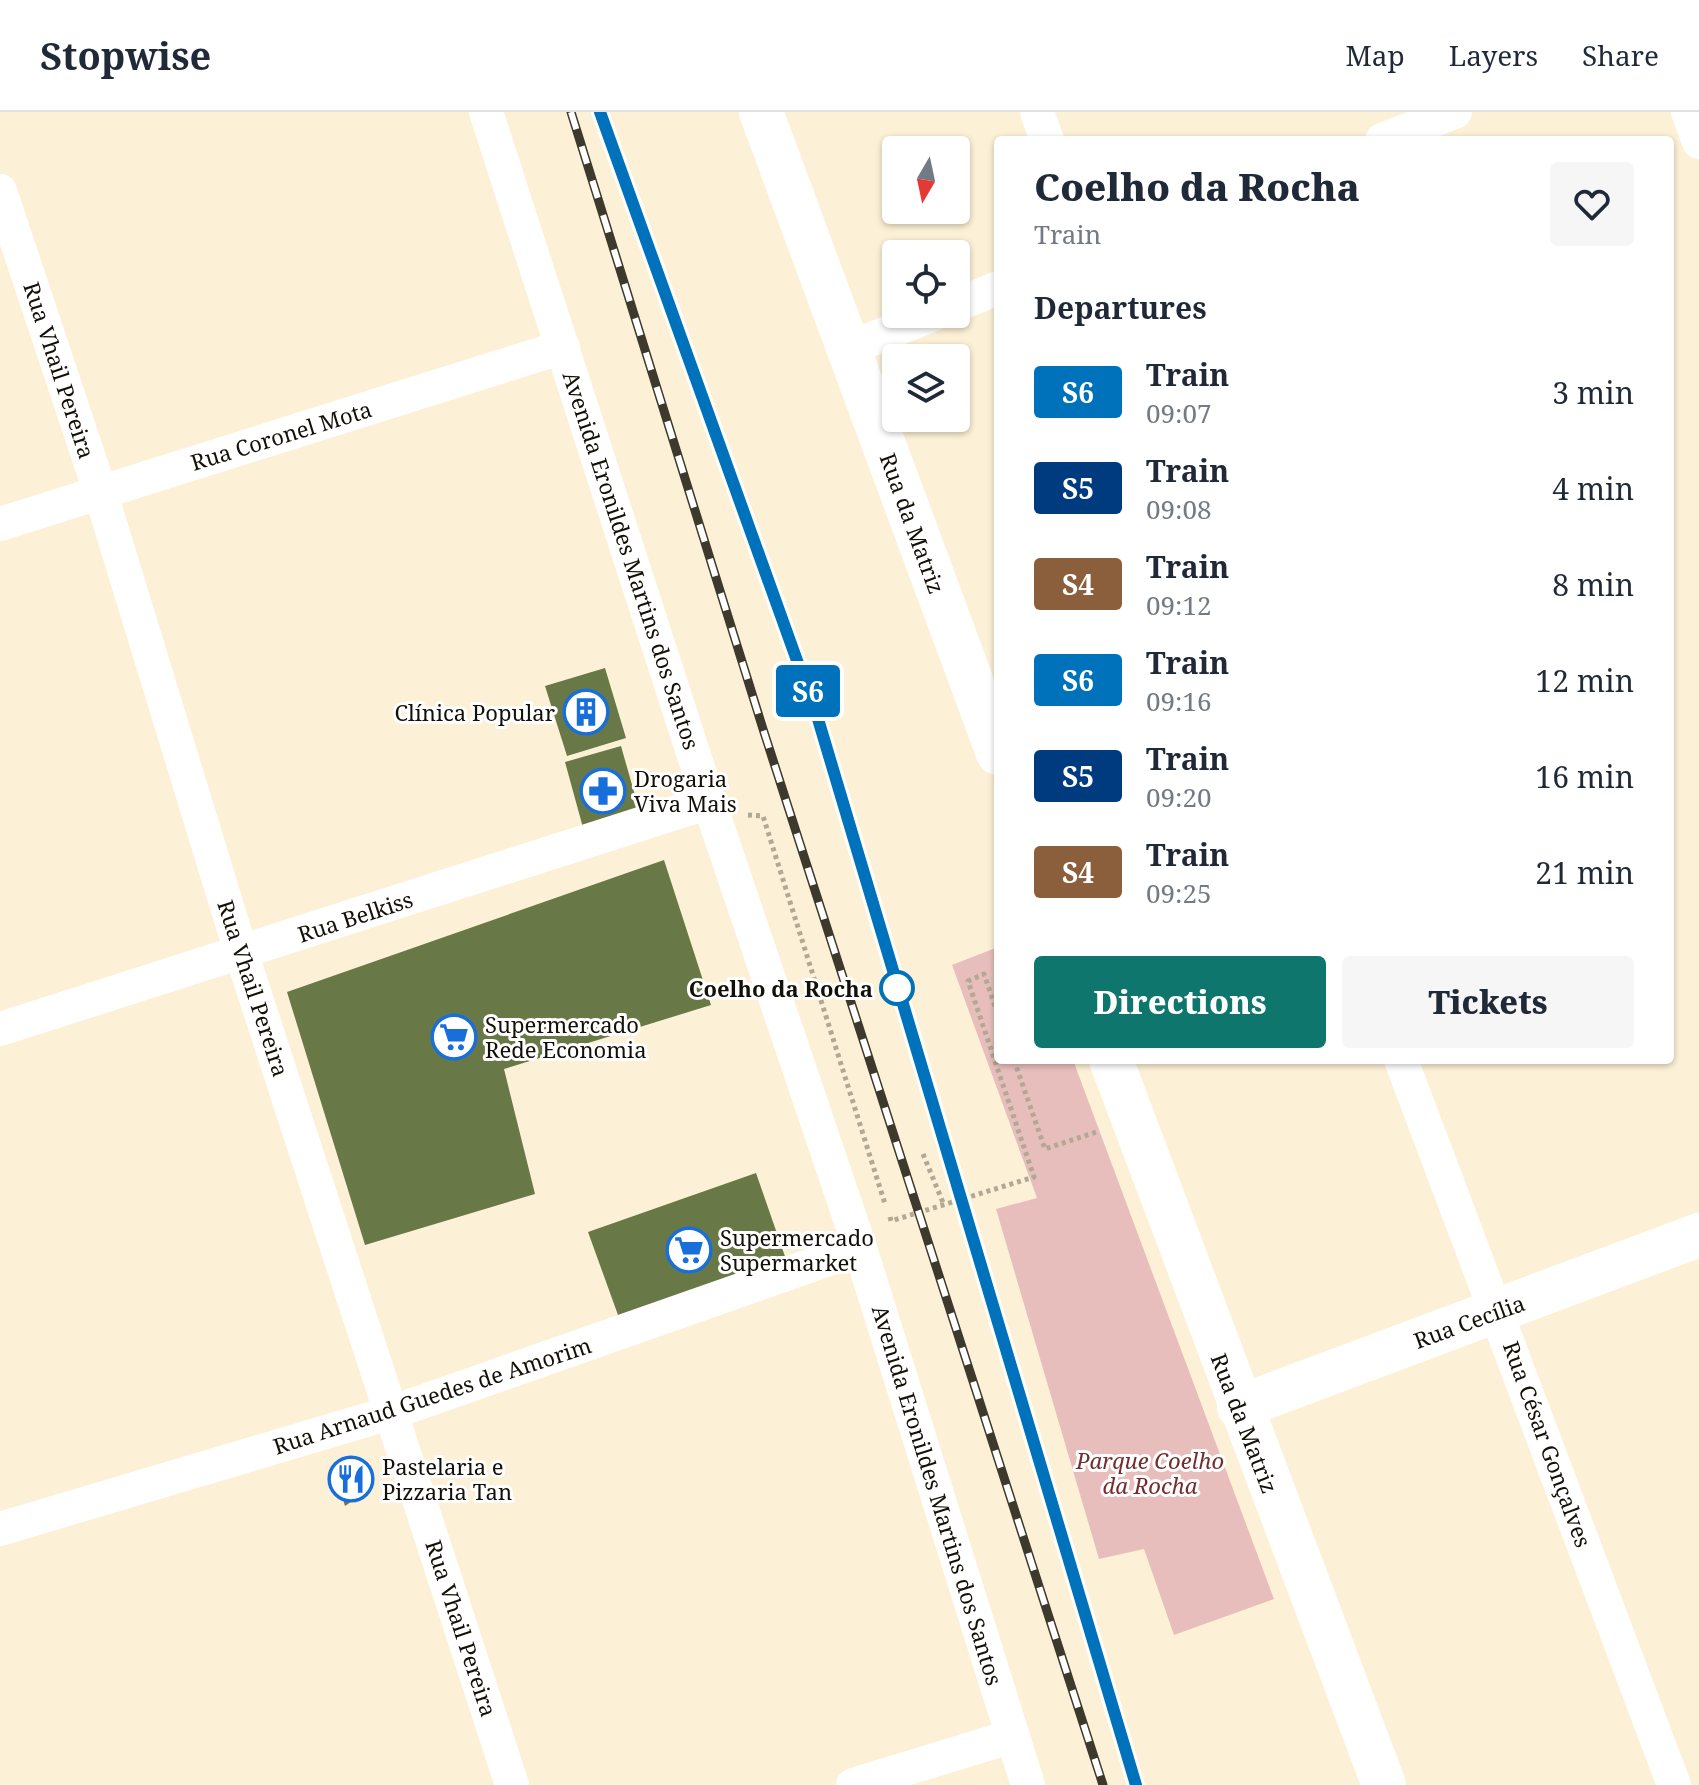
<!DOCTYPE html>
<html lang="en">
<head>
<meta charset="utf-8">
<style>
	:root { --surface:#fff; --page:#f6f6f7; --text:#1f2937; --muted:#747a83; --line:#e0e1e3; --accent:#0f766e }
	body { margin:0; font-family:"Noto Serif",serif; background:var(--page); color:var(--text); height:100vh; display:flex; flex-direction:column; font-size:30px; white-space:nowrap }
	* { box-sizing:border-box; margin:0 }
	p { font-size:26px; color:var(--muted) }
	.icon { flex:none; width:44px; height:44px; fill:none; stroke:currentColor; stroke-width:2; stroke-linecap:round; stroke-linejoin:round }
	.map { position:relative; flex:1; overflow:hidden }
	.drawer { position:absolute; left:994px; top:24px; width:680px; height:928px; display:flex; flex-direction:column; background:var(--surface); border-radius:8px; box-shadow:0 2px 6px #0004 }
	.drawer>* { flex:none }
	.badge { padding:0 16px; border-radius:6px; font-size:28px; line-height:52px }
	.needle { width:52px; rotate:189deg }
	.fabs { position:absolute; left:882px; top:24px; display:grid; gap:16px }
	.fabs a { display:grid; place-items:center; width:88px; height:88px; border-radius:8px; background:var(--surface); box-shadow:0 2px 6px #0004; font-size:40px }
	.map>.badge { position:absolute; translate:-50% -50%; box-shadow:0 0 0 4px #fff }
	h2 { padding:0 40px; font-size:30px; line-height:72px }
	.round { display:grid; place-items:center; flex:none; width:84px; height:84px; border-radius:8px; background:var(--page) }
	.headline { display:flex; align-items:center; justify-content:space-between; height:136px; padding:0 40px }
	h1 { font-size:38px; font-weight:800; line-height:60px }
	.button { display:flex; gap:16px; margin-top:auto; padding:16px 40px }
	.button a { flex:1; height:92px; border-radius:8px; background:var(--accent); color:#fff; font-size:32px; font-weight:800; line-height:92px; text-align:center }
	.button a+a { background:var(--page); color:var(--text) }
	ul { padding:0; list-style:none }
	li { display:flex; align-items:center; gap:24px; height:96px; padding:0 40px }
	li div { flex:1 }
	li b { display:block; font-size:30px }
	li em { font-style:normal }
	li .badge { min-width:88px; font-weight:700; text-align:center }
	header { display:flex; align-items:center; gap:48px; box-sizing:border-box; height:112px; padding:0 40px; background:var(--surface); border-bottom:2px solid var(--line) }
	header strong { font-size:38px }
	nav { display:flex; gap:44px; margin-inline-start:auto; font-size:28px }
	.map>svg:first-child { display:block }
	.green { fill:#e8bebc }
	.building { fill:#697847 }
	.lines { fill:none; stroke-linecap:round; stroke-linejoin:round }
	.path { stroke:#b1a994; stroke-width:5; stroke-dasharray:4 4; stroke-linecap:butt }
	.street { stroke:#fff; stroke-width:34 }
	.secondary { stroke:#fff; stroke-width:44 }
	.primary { stroke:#fff; stroke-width:44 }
	.rail-casing { stroke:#3d392d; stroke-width:9 }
	.rail { stroke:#fff; stroke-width:6; stroke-dasharray:18; stroke-linecap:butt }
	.line-casing { stroke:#fff; stroke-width:18 }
	.line { stroke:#0072bc; stroke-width:12 }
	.stop-dot { fill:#fff; stroke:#0072bc; stroke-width:4 }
	.labels { text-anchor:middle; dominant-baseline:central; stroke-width:6; stroke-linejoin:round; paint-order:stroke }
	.street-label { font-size:22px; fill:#131007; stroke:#fff }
	.poi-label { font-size:22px; fill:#131007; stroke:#fff; text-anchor:start }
	.stop-label { font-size:22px; font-weight:bold; fill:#131007; stroke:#fff; text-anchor:end }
	.park-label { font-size:22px; font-style:italic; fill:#752c2e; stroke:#fff }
</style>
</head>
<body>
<header>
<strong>Stopwise</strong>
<nav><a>Map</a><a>Layers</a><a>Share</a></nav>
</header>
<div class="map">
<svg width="1699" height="1673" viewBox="0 0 1699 1673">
	<rect width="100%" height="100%" fill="#fcf1d6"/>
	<polygon class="green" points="998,835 998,948 1073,948 1274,1487 1174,1523 1144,1437 1099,1447 996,1097 1037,1086 952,853"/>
	<g class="building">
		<polygon points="605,556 626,626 567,644 545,574"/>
		<polygon points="621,634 642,708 585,723 565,650"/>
		<polygon points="664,748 711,893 504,957 535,1082 365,1133 287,880"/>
		<polygon points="756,1061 789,1156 622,1214 588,1120"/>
		<polygon points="359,1347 368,1378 345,1394 334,1355"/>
	</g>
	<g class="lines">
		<g class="path">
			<polyline points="748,703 763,704 885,1092"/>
			<polyline points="1014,948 1045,1037 1099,1019"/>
			<polyline points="923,1042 944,1093"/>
			<polyline points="890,1105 891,1109 1034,1065 968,869 984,862 998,903"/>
		</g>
		<g class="street">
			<polyline points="486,0 709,690 860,1136 1028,1673"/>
			<polyline points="1037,0 1047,28"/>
			<polyline points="1688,0 1699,30"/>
			<polyline points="1382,28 1455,0"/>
			<polyline points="0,79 100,379 241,840 512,1673"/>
			<polyline points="956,193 998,176"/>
			<polyline points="850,236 934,202"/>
			<polyline points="0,412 563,235"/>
			<polyline points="0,917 709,690"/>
			<polyline points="1401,948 1674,1673"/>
			<polyline points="0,1417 393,1300 860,1136"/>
			<polyline points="853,1673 1013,1624"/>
		</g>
		<polyline class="secondary" points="1239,1295 1699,1123"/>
		<g class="primary">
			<polyline points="761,0 998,641"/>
			<polyline points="1111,948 1384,1673"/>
		</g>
		<g class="rail-casing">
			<g id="rail">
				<polyline points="571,0 763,617 1103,1673"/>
				<polyline points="600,0 818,607 1136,1673"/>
			</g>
		</g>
		<use href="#rail" class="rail"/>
	</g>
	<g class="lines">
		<g class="line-casing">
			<polyline id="line" points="600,0 818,607 1136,1673"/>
		</g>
		<use href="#line" class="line"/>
	</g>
	<defs>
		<g id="building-ring" transform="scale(2.3)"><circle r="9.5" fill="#fff" stroke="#186fd9" stroke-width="1.5"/><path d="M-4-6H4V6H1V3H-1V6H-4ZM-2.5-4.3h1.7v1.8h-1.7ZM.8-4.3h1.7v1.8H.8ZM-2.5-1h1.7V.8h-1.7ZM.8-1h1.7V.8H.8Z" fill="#186fd9"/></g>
		<g id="pharmacy-ring" transform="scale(2.3)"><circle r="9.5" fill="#fff" stroke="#186fd9" stroke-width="1.5"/><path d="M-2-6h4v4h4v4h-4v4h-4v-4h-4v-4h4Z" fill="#186fd9"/></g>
		<g id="supermarket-ring" transform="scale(2.3)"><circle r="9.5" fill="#fff" stroke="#186fd9" stroke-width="1.5"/><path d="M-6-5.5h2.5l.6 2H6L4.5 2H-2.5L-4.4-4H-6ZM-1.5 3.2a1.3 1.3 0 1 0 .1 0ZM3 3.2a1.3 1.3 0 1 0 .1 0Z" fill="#186fd9"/></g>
		<g id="restaurant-ring" transform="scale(2.3)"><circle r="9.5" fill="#fff" stroke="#186fd9" stroke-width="1.5"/><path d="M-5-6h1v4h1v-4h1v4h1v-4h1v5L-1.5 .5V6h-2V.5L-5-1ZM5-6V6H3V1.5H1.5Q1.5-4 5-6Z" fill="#186fd9"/></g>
	</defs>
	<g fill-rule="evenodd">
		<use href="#building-ring" x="586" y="600"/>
		<use href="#pharmacy-ring" x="603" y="679"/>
		<use href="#supermarket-ring" x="454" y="925"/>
		<use href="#supermarket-ring" x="689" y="1138"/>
		<use href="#restaurant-ring" x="351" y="1367"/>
	</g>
	<circle class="stop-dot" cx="897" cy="876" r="16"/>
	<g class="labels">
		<g class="street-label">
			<text transform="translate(60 258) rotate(72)">Rua Vhail Pereira</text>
			<text transform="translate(281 323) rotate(-17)">Rua Coronel Mota</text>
			<text transform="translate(913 411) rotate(70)">Rua da Matriz</text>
			<text transform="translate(632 448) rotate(72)">Avenida Eronildes Martins dos Santos</text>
			<text transform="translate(355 804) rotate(-18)">Rua Belkiss</text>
			<text transform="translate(254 876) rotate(72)">Rua Vhail Pereira</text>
			<text transform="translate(1469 1209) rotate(-20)">Rua Cecília</text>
			<text transform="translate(432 1283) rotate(-18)">Rua Arnaud Guedes de Amorim</text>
			<text transform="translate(1245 1311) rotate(69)">Rua da Matriz</text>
			<text transform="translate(1548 1332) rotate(70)">Rua César Gonçalves</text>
			<text transform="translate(938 1383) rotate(73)">Avenida Eronildes Martins dos Santos</text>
			<text transform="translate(462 1516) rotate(72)">Rua Vhail Pereira</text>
		</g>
		<g class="poi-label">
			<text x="555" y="600" text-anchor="end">Clínica Popular</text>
			<text x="634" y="666">Drogaria<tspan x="634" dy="25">Viva Mais</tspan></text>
			<text x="485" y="912">Supermercado<tspan x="485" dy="25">Rede Economia</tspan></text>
			<text x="720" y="1125">Supermercado<tspan x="720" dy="25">Supermarket</tspan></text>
			<text x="382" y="1354">Pastelaria e<tspan x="382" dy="25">Pizzaria Tan</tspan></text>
		</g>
		<g class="stop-label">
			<text x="873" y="876">Coelho da Rocha</text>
		</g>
		<g class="park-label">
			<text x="1150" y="1348">Parque Coelho<tspan x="1150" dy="25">da Rocha</tspan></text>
		</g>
	</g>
</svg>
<div class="fabs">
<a><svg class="needle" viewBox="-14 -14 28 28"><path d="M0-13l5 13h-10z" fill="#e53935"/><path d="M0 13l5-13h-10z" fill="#747a83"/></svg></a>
<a><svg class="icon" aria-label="locate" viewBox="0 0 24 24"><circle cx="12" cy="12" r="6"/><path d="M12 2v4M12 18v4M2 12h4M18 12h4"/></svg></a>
<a><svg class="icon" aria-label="layers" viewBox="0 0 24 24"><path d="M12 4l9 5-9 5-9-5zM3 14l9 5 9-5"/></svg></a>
</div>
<b class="badge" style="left:808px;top:579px;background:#0072bc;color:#fff">S6</b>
<section class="drawer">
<div class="headline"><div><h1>Coelho da Rocha</h1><p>Train</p></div><a class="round"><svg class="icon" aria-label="heart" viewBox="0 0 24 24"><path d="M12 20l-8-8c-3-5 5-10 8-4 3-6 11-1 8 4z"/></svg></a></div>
<h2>Departures</h2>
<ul>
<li><span class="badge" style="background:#0072bc;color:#fff">S6</span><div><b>Train</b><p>09:07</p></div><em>3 min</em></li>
<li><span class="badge" style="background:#003b80;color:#fff">S5</span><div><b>Train</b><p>09:08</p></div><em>4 min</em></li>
<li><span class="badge" style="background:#8b5e3c;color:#fff">S4</span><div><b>Train</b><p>09:12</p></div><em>8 min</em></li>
<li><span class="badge" style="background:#0072bc;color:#fff">S6</span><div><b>Train</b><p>09:16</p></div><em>12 min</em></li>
<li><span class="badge" style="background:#003b80;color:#fff">S5</span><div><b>Train</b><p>09:20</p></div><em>16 min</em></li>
<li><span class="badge" style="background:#8b5e3c;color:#fff">S4</span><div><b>Train</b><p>09:25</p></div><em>21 min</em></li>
</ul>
<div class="button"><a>Directions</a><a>Tickets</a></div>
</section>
</div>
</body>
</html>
